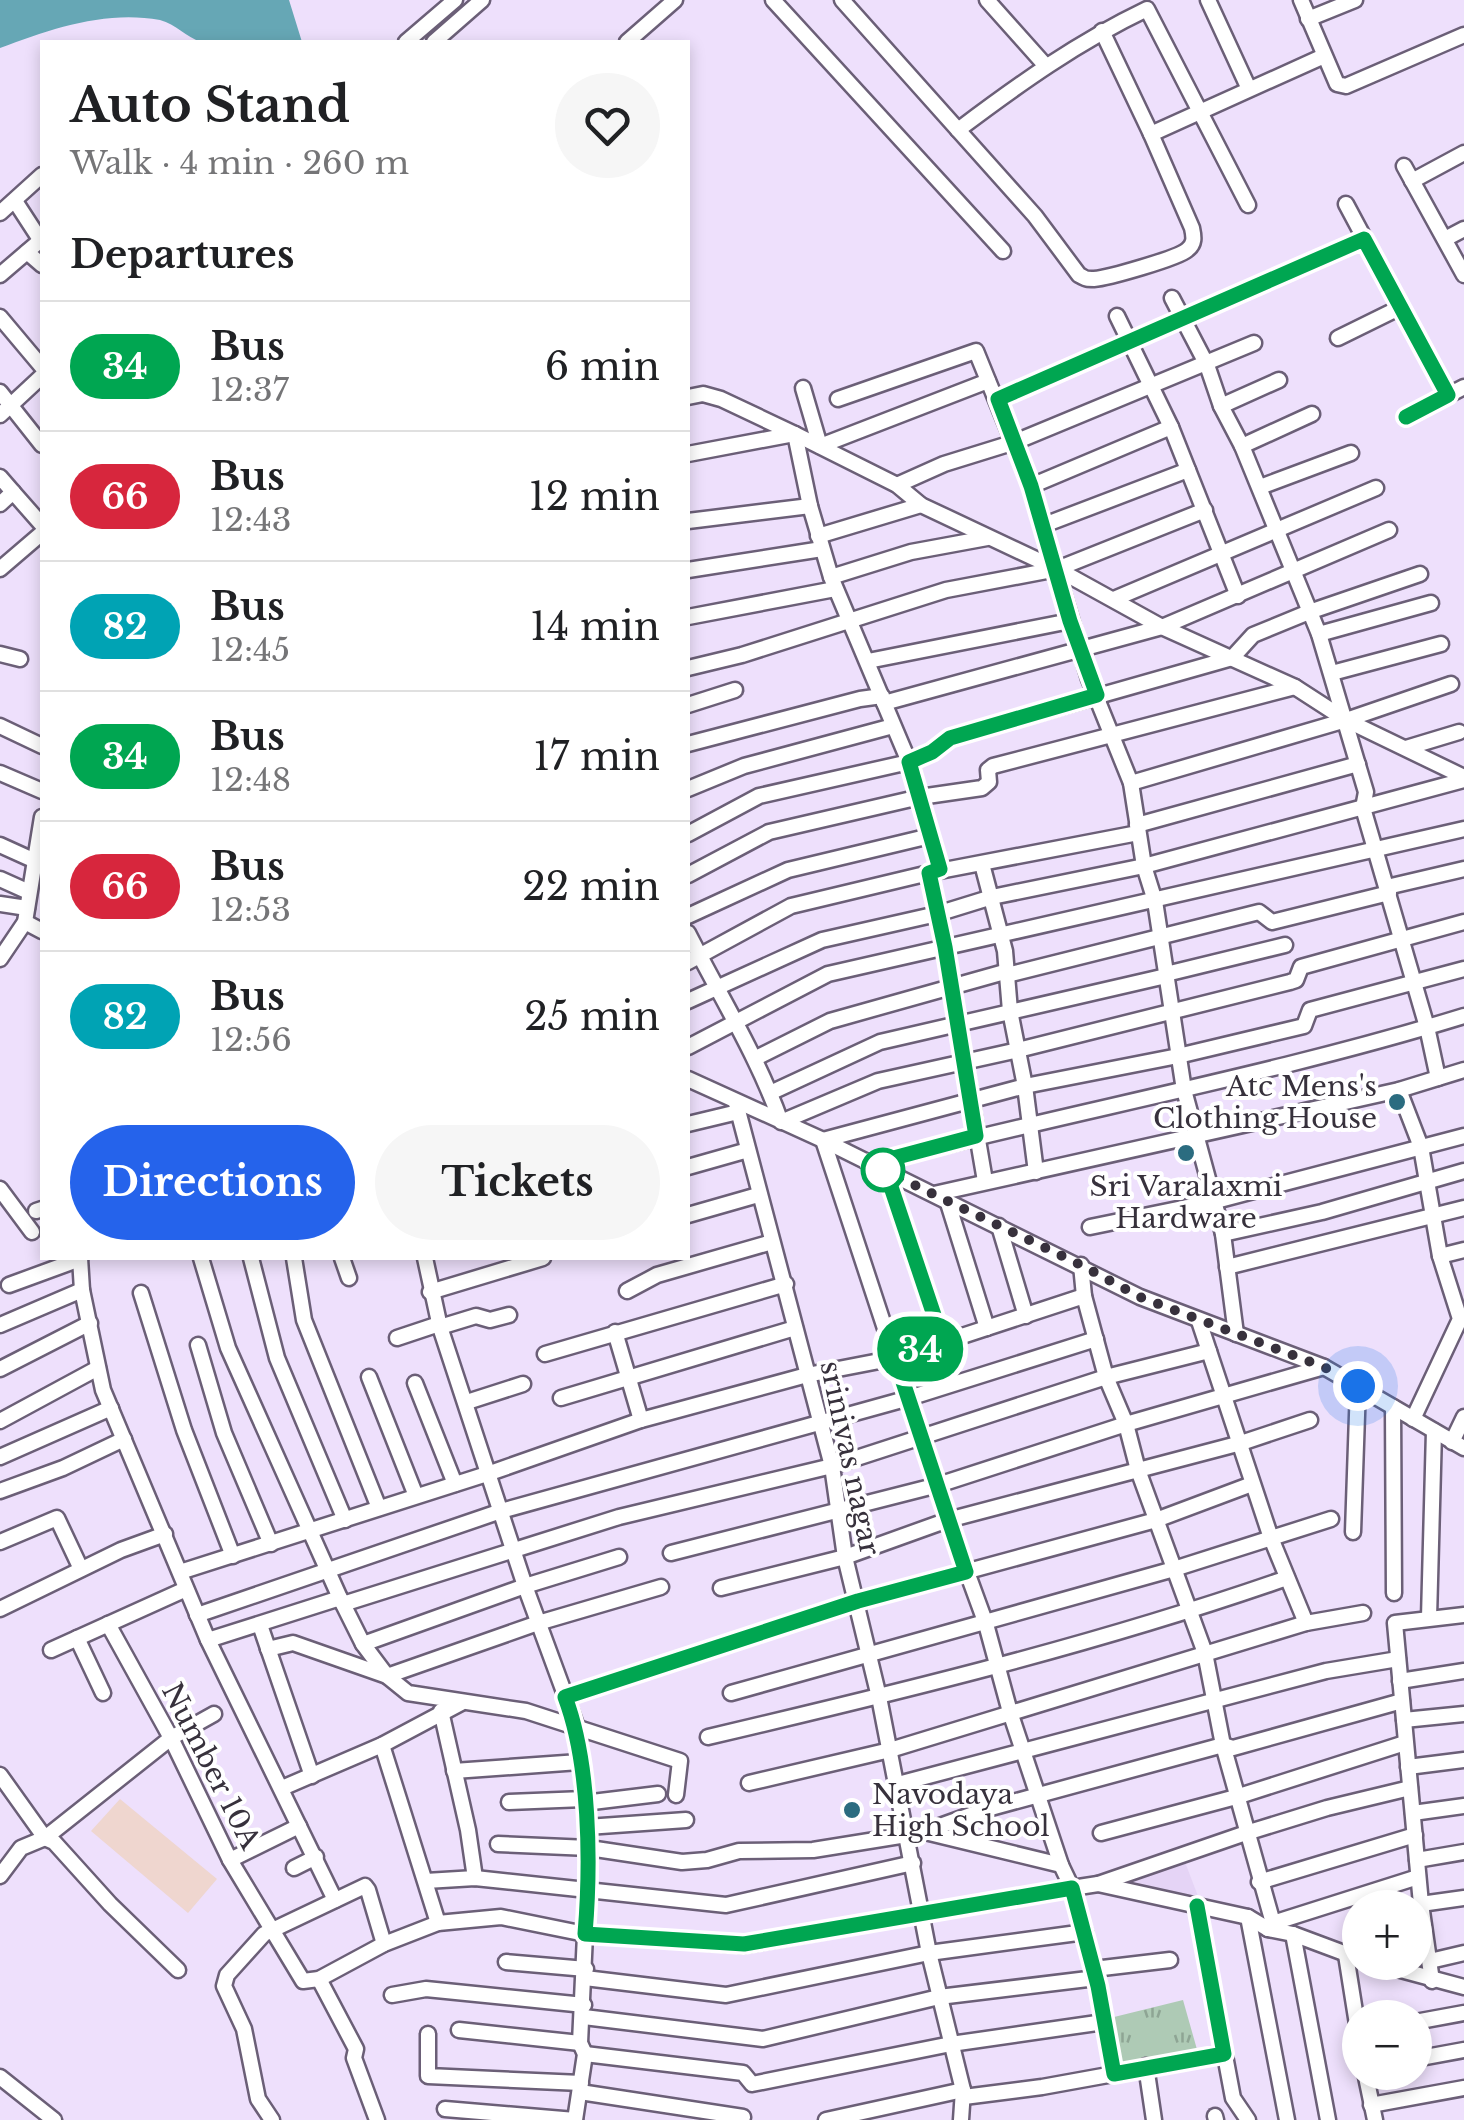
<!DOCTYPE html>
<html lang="en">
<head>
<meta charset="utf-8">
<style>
	:root { --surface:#fff; --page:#f6f6f6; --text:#202124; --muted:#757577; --line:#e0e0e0; --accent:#2563eb }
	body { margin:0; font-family:"Libre Baskerville",serif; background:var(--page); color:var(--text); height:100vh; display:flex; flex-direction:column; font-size:38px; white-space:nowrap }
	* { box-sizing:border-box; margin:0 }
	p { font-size:32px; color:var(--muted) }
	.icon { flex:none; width:55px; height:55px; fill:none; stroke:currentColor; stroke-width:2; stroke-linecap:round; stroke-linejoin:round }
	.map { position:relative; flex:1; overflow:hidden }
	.side { position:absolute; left:40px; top:40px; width:650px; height:1220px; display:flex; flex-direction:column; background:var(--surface); border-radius:0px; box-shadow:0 5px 15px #0003 }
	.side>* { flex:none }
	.badge { padding:0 20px; border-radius:32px; font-size:35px; line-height:65px }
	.controls { position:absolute; left:1342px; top:1890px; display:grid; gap:20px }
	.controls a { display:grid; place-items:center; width:90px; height:90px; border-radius:50%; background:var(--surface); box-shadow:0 5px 15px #0003; font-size:50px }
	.you { position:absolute; width:50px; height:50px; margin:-25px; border:8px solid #fff; border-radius:50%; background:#1a73e8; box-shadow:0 0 0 15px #1a73e833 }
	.map>.badge { position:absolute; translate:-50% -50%; box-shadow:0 0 0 5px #fff }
	h2 { padding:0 30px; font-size:38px; line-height:90px }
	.round { display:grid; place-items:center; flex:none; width:105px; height:105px; border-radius:52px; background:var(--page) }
	.summary { display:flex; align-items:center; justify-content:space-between; height:170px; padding:0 30px }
	h1 { font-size:48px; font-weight:800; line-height:75px }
	.primary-button { display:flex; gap:20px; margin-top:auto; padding:20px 30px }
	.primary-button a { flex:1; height:115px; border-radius:60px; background:var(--accent); color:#fff; font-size:40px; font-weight:800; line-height:115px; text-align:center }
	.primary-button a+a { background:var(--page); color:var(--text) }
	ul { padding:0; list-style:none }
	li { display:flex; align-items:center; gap:30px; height:130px; padding:0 30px; border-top:2px solid var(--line) }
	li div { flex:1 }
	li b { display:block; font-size:38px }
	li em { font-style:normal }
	li .badge { min-width:110px; font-weight:700; text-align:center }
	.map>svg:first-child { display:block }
	.commercial { fill:#efd6cf }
	.built { fill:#e5d4f6 }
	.grass { fill:url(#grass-tufts) }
	.water { fill:#66a7b5 }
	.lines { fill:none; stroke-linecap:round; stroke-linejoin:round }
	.minor-casing { stroke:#6b5f77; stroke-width:19 }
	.minor { stroke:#fff; stroke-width:14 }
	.line-casing { stroke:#fff; stroke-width:22 }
	.line { stroke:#00a651; stroke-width:15 }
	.walk { stroke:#37313c; stroke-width:10; stroke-dasharray:0 18 }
	.poi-dot { fill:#2b6c80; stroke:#fff; stroke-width:4 }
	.stop-dot { fill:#fff; stroke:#00a651; stroke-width:5 }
	.labels { text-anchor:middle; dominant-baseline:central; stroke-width:8; stroke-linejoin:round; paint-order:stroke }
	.poi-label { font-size:28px; fill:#37313c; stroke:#fff; text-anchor:end }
	.street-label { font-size:28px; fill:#37313c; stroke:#fff }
</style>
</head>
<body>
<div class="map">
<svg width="1464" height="2120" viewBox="0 0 1464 2120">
	<defs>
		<pattern id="grass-tufts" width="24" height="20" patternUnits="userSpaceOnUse" patternTransform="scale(2.5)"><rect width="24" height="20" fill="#aecab5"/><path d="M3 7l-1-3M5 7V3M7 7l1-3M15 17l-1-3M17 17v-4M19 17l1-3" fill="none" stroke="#8ea594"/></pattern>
	</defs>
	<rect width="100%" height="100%" fill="#eee0fc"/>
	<polygon class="commercial" points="120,1799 217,1879 188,1913 91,1831"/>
	<polygon class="built" points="1185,1862 1201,1904 1129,1881"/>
	<polygon class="grass" points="1183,2000 1198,2053 1116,2069 1110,2018"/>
	<path class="water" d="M0,0H289L302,42C283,43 214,47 201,42C186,37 176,24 160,20C105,10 51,29 0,48Z"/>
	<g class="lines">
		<g class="minor-casing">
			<g id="minor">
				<polyline points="773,0 1003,251"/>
				<path d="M842,0L1035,216L1079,275C1087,279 1085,279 1094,279C1108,278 1178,258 1187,250C1195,244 1194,237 1192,228L1151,134L1324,56"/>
				<polyline points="987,0 1045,65"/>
				<polyline points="1208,0 1249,89"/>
				<polyline points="1301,0 1337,84 1346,86 1464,35"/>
				<polyline points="1308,19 1355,0"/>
				<polyline points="1102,31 1151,134"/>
				<polyline points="406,42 455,0"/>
				<polyline points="434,42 482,0"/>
				<polyline points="627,42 675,0"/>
				<path d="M958,130C1019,84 1078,42 1147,9L1248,205"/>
				<polyline points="1404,166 1464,275"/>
				<polyline points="1412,181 1464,153"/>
				<polyline points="15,201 41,241"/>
				<polyline points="1346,204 1448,395"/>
				<polyline points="0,213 42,175"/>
				<polyline points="1445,239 1464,229"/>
				<polyline points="27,252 42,265"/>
				<polyline points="0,275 42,239"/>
				<polyline points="1172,298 1207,365 1221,406 1242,446 1319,634 1366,792 1363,808 1427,1027 1438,1078"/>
				<polyline points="1117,316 1171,427 1238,596"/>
				<polyline points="0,317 42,367"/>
				<polyline points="1338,338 1401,307"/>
				<polyline points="803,388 820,446 988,381"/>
				<polyline points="0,392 42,445"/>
				<polyline points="688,397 703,394 721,399 795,434 897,485 921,505 1057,569 1162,627 1295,687 1346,720 1464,777"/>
				<polyline points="838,399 976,351 1031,486 1089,679 1131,783 1144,866 1155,901 1184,1090 1223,1234 1236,1334"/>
				<polyline points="998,399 1364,239"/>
				<polyline points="1221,406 1279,380"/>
				<polyline points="0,415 42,376"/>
				<polyline points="1406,417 1464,387"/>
				<polyline points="795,434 810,506 831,577 909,762 939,869"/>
				<polyline points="1242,446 1312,414"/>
				<polyline points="688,454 794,434"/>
				<polyline points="0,477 13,492"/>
				<polyline points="897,485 944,464 1015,442 1254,343"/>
				<polyline points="1031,486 1171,427"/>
				<polyline points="1260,487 1351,453"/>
				<polyline points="0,504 13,492 42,525"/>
				<polyline points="688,521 810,506"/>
				<polyline points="1044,525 1188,470"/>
				<polyline points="818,536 921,505"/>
				<polyline points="0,569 42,533"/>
				<polyline points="688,570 822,549"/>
				<polyline points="831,577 911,552 987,538"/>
				<polyline points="1114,599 1376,488"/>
				<polyline points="688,617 835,589"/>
				<polyline points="1319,634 1431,603"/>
				<polyline points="0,654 20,659"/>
				<polyline points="868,661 1070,621"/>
				<polyline points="688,668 742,655 946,590 1057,569 1205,510"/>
				<polyline points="1332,673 1441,644"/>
				<polyline points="884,703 1162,627 1389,530"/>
				<polyline points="688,705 735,690"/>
				<polyline points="0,726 42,746"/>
				<polyline points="688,744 860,699 882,696"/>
				<polyline points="1406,748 1459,732"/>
				<polyline points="0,773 42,791"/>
				<polyline points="1131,783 1346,720 1451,684"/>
				<polyline points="688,789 744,766 893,726"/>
				<polyline points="1137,825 1358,764"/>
				<polyline points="688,834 759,796 909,762 932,752 950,738 1232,658 1253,635 1309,612 1420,574"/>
				<polyline points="0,845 33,860"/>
				<polyline points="982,864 1005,951 1010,1011 1025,1086 1036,1172"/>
				<polyline points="688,875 769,832 920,797 982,788 989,782 988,770 993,766 1295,687"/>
				<polyline points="0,879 29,892"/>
				<polyline points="1387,887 1464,869"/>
				<polyline points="0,904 27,908"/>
				<polyline points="688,916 788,870 930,836"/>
				<polyline points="25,922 42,931"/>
				<path d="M688,933C720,996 757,1055 781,1122L878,1081L1018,1050L1290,982L1296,980L1301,967L1464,922"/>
				<polyline points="0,959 25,922 42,817"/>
				<polyline points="688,962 791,906 929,873"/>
				<polyline points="1166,974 1285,945"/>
				<polyline points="1007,975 1259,912 1272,922 1389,893"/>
				<polyline points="688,1001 822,940 937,914 992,897 1144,866 1464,780"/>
				<polyline points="688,1047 828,974 1464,829"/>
				<polyline points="756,1058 830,1021 1008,971"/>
				<polyline points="688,1079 823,1140 1140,1297 1324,1367 1464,1448"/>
				<polyline points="1399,1090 1421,1147 1440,1256 1460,1319 1413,1419"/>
				<polyline points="770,1093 880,1042 1166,976"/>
				<polyline points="736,1103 832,1466 845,1557 879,1697 929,1953 963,2090 961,2120"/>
				<polyline points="688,1124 738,1112"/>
				<path d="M871,1164C1068,1112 1269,1076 1464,1016"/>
				<polyline points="688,1167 748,1150"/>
				<polyline points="886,1171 943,1342"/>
				<polyline points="985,1181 945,947 929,873 1138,833"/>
				<polyline points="0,1189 32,1232"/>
				<polyline points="934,1194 1399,1090 1464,1070"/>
				<polyline points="947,1200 987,1328"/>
				<polyline points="36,1211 42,1209"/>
				<polyline points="688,1215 758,1195"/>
				<polyline points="999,1226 1026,1316"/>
				<polyline points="1090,1227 1212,1202 1464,1136"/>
				<polyline points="1223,1234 1322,1212 1464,1171"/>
				<polyline points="1440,1256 1464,1250"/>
				<polyline points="80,1258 82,1290 103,1390 208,1640 335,1900"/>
				<polyline points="201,1258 228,1348 340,1598 363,1644 387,1676 538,1623 661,1587"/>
				<polyline points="251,1258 277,1358 345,1520"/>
				<polyline points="294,1258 304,1320 379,1508"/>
				<polyline points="342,1258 349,1278"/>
				<polyline points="425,1258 440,1327 525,1586 578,1730 589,1848 580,2043 585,2054 575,2120"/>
				<polyline points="1081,1265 1084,1296 1106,1377 1126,1424 1138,1470 1205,1653 1223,1745 1273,1923 1268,1929"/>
				<polyline points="1227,1267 1464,1208"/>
				<polyline points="9,1285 80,1259"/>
				<polyline points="627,1291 657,1275 772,1242"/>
				<polyline points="430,1292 543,1258"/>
				<polyline points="141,1293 184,1430 233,1556"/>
				<polyline points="1199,1321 1271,1538 1306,1623"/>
				<polyline points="0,1325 82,1290"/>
				<polyline points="440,1327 476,1316 490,1320 509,1315"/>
				<polyline points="615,1332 641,1420"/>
				<polyline points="397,1338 439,1324"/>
				<polyline points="198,1345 224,1433 271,1544"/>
				<polyline points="545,1354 786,1284"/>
				<polyline points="0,1369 90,1323"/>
				<polyline points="369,1377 416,1496"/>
				<polyline points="415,1383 455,1484"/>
				<polyline points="561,1398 795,1328"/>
				<polyline points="467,1402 523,1384"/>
				<polyline points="1393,1407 1394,1593"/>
				<polyline points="0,1421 98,1368"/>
				<polyline points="1452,1442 1464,1417"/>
				<polyline points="0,1457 111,1408"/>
				<polyline points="0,1491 63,1468 124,1439"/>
				<polyline points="1353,1532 1358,1386"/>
				<polyline points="0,1542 57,1518 81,1569"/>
				<polyline points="671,1553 938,1485 1126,1424 1324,1367"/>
				<polyline points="180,1572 490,1473 641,1420 807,1375 895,1358 1084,1296"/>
				<polyline points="721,1588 845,1557 948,1520 1241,1443 1310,1420"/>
				<polyline points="343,1604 619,1517 832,1466 1106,1377 1209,1351"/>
				<polyline points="0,1609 121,1550 165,1534"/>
				<polyline points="197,1615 501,1511 909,1398 1096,1339"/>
				<polyline points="1429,1618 1434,1431"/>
				<polyline points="108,1624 171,1738 230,1860 303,1981 319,1979 384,1944 438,1923 501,1917 585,1934 744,1945 1072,1888 1094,1969 1114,2074"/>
				<polyline points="260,1625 312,1776"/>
				<polyline points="77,1638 103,1693"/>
				<polyline points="208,1640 340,1598"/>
				<polyline points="363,1644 525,1586 619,1557"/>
				<polyline points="268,1649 293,1643 387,1676 408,1693 526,1711 680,1761 676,1795"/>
				<polyline points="51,1650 186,1589"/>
				<polyline points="1400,1681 1464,1671"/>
				<polyline points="731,1693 1174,1569 1331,1519"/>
				<polyline points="565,1697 858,1601 1156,1520 1252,1484"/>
				<polyline points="441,1711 468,1830 475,1878"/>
				<polyline points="1404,1720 1464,1714"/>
				<path d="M708,1737C904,1691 1098,1644 1287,1578"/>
				<polyline points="382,1745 438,1923"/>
				<polyline points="1408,1767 1464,1760"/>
				<polyline points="454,1771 579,1762"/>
				<polyline points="0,1775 45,1838 54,1842 110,1904 178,1970"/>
				<polyline points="749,1783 890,1750 1306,1623 1363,1613"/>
				<polyline points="898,1784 1326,1671 1398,1659"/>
				<polyline points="282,1788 382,1745 461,1703"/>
				<polyline points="509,1802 584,1799"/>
				<polyline points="584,1803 658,1794"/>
				<polyline points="1413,1813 1464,1806"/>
				<polyline points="587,1827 686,1820"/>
				<polyline points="926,1831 987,1809 1223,1745 1233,1748 1402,1701"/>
				<polyline points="1101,1833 1236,1797 1405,1743"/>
				<polyline points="498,1844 589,1848 682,1862 707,1860 739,1851 813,1850 925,1832 1061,1865 1072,1888 1098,1884 1248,1917 1268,1929 1293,1934 1360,1959"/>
				<polyline points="230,1860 299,1826"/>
				<polyline points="1417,1860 1464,1852"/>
				<polyline points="1061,1865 1010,1712 986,1624 948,1520 823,1140 1025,1086 1178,1056 1304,1026 1310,1010 1464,969"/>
				<polyline points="294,1868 316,1857"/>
				<polyline points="0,1876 21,1848 45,1838 171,1738 214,1714"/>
				<polyline points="426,1881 475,1878 726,1905 913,1863"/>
				<polyline points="1259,1882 1415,1835"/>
				<polyline points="1098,1884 1246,1833 1327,1808 1410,1788"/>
				<polyline points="1421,1904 1464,1898"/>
				<polyline points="1197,1907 1233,2098 1248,2120"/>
				<polyline points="1248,1917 1287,2120"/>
				<polyline points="1273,1923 1418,1877"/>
				<polyline points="1293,1934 1328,2120"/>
				<polyline points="1346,1955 1360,2043"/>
				<polyline points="1430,1961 1464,1953"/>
				<polyline points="506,1962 586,1969"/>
				<polyline points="1371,1962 1464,1987"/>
				<polyline points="1094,1969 1170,1960"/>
				<polyline points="585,1978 726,1995 929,1953 1085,1932"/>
				<polyline points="319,1979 356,2049 354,2058 377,2120"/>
				<polyline points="1432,1981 1421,1904 1395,1623 1464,1615"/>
				<polyline points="392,1995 426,1989 584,2005"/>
				<polyline points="584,2017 763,2039 939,1997 1096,1978"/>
				<polyline points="1415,2022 1464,2013"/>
				<polyline points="459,2030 580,2043"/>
				<polyline points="428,2034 428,2076 581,2083"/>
				<polyline points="585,2054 743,2073 752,2084 951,2044 1104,2022"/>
				<polyline points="1415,2059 1464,2050"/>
				<polyline points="1146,2066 1154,2120"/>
				<polyline points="1365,2072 1375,2120"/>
				<polyline points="0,2077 54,2120"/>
				<polyline points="580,2092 743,2117"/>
				<polyline points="964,2097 1042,2087 1224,2054"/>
				<polyline points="1371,2105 1464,2088"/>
				<polyline points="445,2109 575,2120"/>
				<polyline points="1215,2116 1216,2120"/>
				<polyline points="272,2120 258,2099 244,2029 224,1986 227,1975 264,1934 365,1886 368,1890 384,1944"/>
				<polyline points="826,2120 963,2090"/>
			</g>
		</g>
		<use href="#minor" class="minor"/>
	</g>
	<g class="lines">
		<g class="line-casing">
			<path id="line" d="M1197,1906L1224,2054L1114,2074L1098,1986L1072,1888L744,1944L585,1934C591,1863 590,1763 565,1697L858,1601L966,1572L895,1358L943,1342L886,1172L871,1164L976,1136L945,947L929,873L940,869L909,762L932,752L950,738L1097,695L1070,621L1031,486L998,399L1364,239L1448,395L1406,417"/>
		</g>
		<use href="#line" class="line"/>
		<polyline class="walk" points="883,1170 1081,1265 1140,1297 1324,1367 1358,1386"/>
	</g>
	<g class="poi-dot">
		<circle cx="1397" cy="1102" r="10"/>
		<circle cx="1186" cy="1153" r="10"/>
		<circle cx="852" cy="1810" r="10"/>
	</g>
	<circle class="stop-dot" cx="883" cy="1170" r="20"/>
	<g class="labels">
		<g class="poi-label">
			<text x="1377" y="1086">Atc Mens's<tspan x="1377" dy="32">Clothing House</tspan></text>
			<text x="1186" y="1186" text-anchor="middle">Sri Varalaxmi<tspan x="1186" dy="32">Hardware</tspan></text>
			<text x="872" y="1794" text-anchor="start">Navodaya<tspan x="872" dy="32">High School</tspan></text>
		</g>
		<g class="street-label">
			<text transform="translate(850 1458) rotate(78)">srinivas nagar</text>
			<text transform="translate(211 1766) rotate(63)">Number 10A</text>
		</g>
	</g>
</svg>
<div class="controls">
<a>+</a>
<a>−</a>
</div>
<div class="you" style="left:1358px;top:1386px"></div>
<b class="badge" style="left:920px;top:1349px;background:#00a651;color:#fff">34</b>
<section class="side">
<div class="summary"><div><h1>Auto Stand</h1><p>Walk · 4 min · 260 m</p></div><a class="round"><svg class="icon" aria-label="heart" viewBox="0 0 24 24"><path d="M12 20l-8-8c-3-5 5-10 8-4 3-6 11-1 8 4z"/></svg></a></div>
<h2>Departures</h2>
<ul>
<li><span class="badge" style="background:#00a651;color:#fff">34</span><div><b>Bus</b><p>12:37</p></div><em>6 min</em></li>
<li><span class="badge" style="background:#d7263d;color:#fff">66</span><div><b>Bus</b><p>12:43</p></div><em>12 min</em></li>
<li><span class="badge" style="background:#00a3b4;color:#fff">82</span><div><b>Bus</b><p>12:45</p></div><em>14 min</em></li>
<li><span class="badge" style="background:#00a651;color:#fff">34</span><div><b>Bus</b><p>12:48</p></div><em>17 min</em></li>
<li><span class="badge" style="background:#d7263d;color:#fff">66</span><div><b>Bus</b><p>12:53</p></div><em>22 min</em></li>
<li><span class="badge" style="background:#00a3b4;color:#fff">82</span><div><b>Bus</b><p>12:56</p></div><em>25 min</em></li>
</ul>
<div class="primary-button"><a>Directions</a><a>Tickets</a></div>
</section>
</div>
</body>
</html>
